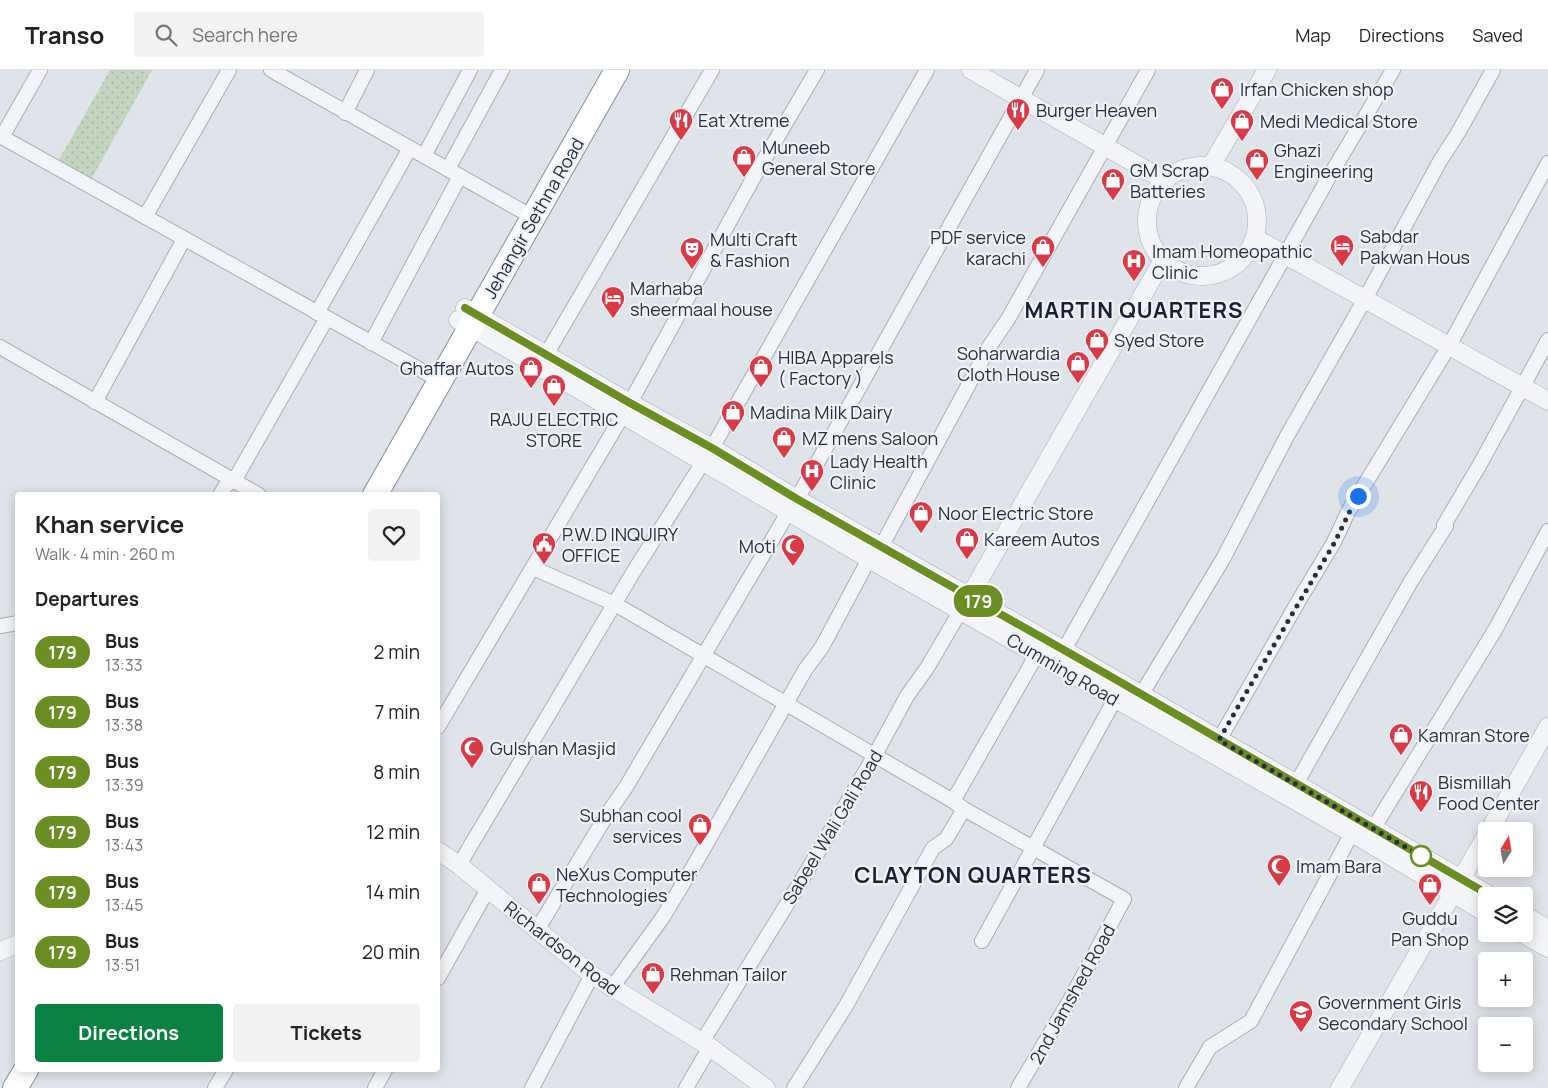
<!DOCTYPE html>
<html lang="en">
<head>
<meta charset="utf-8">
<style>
	:root { --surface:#fff; --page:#f2f2f2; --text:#222; --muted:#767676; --line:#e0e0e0; --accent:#0b8043 }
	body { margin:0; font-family:Manrope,sans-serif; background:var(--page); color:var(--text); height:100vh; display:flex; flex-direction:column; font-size:19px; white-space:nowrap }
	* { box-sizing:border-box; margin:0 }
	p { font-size:16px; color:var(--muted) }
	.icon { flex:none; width:28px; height:28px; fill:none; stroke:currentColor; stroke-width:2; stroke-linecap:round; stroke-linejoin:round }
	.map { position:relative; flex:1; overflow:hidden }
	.sheet { position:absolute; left:15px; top:422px; width:425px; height:580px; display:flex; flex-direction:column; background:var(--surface); border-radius:5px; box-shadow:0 2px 12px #0003 }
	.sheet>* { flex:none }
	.badge { padding:0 10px; border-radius:16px; font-size:18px; line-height:32px }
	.needle { width:32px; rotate:11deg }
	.buttons { position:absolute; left:1478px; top:752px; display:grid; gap:10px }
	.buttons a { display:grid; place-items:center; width:55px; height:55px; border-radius:5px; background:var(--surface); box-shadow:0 2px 12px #0003; font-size:25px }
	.you { position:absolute; width:25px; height:25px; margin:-12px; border:4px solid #fff; border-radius:50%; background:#1a73e8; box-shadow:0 0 0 8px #1a73e833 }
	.map>.badge { position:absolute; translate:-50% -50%; box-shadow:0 0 0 2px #fff }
	h2 { padding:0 20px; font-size:19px; line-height:45px }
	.round { display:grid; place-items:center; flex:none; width:52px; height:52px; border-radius:5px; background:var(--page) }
	.head { display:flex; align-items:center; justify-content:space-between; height:85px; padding:0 20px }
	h1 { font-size:24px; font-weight:700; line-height:38px }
	.cta { display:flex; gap:10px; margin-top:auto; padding:10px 20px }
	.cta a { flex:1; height:58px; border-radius:5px; background:var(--accent); color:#fff; font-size:20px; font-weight:700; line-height:58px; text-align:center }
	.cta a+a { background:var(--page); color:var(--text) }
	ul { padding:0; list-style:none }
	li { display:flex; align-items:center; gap:15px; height:60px; padding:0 20px }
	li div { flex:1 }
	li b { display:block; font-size:19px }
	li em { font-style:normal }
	li .badge { min-width:55px; font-weight:700; text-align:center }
	header { display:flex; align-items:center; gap:30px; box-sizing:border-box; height:70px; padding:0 25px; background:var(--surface); border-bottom:1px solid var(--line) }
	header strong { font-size:24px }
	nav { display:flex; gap:28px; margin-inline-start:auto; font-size:18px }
	.search { width:350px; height:45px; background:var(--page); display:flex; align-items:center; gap:12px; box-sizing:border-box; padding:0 18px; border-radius:5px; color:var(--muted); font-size:19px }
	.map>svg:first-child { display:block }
	.grass { fill:url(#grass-dots) }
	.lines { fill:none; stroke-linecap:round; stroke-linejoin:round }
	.minor-casing { stroke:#a8adb8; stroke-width:16 }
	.tertiary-casing { stroke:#a8adb8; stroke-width:19 }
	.trunk-casing { stroke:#858ea2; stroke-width:26 }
	.minor { stroke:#f2f4f8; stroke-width:14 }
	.tertiary { stroke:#f2f4f8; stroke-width:18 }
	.trunk { stroke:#fff; stroke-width:24 }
	.line-casing { stroke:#fff; stroke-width:11 }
	.line { stroke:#6b8e23; stroke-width:8 }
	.walk { stroke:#262f42; stroke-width:5; stroke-dasharray:0 9 }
	.stop-dot { fill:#fff; stroke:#6b8e23; stroke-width:2.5 }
	.labels { text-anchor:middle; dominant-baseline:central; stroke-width:4.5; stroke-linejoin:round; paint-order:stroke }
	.poi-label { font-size:18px; fill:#262f42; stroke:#eff2f7; text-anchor:start }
	.street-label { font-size:18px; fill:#262f42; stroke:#eff2f7 }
	.district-label { font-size:22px; font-weight:bold; letter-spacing:1px; fill:#192033; stroke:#eff2f7 }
</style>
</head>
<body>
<header>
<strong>Transo</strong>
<div class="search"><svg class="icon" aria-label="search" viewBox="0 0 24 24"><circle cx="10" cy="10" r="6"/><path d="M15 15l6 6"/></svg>Search here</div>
<nav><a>Map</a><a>Directions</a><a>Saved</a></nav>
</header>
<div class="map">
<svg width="1548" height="1018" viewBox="0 0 1548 1018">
	<defs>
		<pattern id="grass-dots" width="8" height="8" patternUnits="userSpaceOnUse" patternTransform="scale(1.25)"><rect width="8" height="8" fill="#c3d4bf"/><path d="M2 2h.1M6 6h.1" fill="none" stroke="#a7b6a5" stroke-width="1.8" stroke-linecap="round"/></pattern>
	</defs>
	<rect width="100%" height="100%" fill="#dfe3ea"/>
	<polygon class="grass" points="110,0 152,0 88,115 55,97"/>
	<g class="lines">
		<g class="minor-casing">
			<g id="minor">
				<polyline points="271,0 522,141"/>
				<polyline points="345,43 367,0"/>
				<polyline points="0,66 428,304"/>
				<polyline points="2,67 40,0"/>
				<polyline points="424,86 470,0"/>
				<polyline points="448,99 502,0"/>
				<polyline points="145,147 229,0"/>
				<polyline points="317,243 410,78"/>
				<polyline points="371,273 460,106"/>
				<polyline points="0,277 259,425"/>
				<polyline points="546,285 712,0"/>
				<polyline points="95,332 184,169"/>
				<polyline points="220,425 226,415 234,411 327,248"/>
				<polyline points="797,429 1037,0"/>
				<polyline points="881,477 989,277 1008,249 1148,0"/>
				<polyline points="533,498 615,534 953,731"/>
				<polyline points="0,556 18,553"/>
				<polyline points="1064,580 1329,107 1393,0"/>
				<polyline points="1141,625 1223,489 1287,366 1365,229 1440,91 1458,63 1493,0"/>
				<polyline points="438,657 630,333 755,105 817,0"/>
				<polyline points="1219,670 1298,532 1334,472 1348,442 1449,276 1548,93"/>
				<polyline points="1296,714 1410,513 1446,456 1444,455 1479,396 1548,270"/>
				<polyline points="964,739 1124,829 1070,930 1018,1018"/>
				<polyline points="1373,759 1495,560 1548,461"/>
				<polyline points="459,795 634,501 712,378 927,0"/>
				<polyline points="537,860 608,743 626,717 789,441"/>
				<polyline points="982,871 1115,629"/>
				<polyline points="438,908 488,819"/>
				<polyline points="611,919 663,847 696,792 805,600 822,577 869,489"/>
				<polyline points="702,972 800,813 875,685 907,626 927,598 961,540"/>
				<polyline points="215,1018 226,1000"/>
				<polyline points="375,1018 385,1000"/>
				<polyline points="532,1018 592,905"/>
				<polyline points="686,1018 710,977"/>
				<polyline points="794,1018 847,934 933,778 946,769 964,739 953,731 1037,584"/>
				<polyline points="1186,1018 1210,977 1251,951 1352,763"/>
			</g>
		</g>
		<g class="tertiary-casing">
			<g id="tertiary">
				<polyline points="971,0 1164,110"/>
				<circle cx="1202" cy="151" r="55"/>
				<polyline points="1211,96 1267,0"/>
				<polyline points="1255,168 1548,331"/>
				<polyline points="465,238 630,333 712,378 797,429 1064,580 1491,826"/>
				<polyline points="458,250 623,345 869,489 1352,763 1486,843"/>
				<polyline points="964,536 1163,190"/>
				<polyline points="1489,761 1548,657"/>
				<polyline points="438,781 459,795 592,905 710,977 766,1018"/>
				<polyline points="1524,845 1548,859"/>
				<polyline points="1523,864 1548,878"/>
				<polyline points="0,881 18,874"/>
				<polyline points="1340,1018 1486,766"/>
			</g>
		</g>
		<g class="trunk-casing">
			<g id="trunk">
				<polyline points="375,425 617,0"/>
				<polyline points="15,1018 26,1000"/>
			</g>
		</g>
		<use href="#minor" class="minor"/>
		<use href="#tertiary" class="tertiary"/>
		<use href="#trunk" class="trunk"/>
	</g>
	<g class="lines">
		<g class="line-casing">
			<polyline id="line" points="465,238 630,333 712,378 797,429 1108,605 1491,826"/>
		</g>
		<use href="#line" class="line"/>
		<path class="walk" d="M1358,426C1348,443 1341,461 1332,477C1294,541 1256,605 1219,670L1421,786"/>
	</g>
	<defs>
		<g id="shop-pin" transform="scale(1.25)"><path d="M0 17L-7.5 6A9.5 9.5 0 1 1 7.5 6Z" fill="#da3946" stroke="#eff2f7"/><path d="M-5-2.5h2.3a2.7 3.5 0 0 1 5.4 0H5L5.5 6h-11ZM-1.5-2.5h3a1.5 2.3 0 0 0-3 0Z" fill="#fff"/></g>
		<g id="restaurant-pin" transform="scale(1.25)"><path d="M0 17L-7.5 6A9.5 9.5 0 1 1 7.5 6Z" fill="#da3946" stroke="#eff2f7"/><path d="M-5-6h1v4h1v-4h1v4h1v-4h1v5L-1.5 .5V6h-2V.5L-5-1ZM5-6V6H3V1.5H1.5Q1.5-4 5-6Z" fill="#fff"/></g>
		<g id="hotel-pin" transform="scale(1.25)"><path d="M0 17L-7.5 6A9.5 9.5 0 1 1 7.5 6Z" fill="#da3946" stroke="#eff2f7"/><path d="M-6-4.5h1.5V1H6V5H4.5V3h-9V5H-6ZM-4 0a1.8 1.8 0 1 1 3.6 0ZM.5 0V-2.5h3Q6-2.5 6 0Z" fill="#fff"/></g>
		<g id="theatre-pin" transform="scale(1.25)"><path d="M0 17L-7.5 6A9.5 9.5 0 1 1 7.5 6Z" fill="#da3946" stroke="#eff2f7"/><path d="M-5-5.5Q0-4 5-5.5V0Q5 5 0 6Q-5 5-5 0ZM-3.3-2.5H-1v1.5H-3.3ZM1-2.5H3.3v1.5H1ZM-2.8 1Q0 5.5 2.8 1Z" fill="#fff"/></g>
		<g id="hospital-pin" transform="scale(1.25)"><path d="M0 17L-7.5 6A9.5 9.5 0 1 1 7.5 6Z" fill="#da3946" stroke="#eff2f7"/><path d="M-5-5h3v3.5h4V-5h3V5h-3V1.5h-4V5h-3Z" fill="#fff"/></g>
		<g id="civic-pin" transform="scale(1.25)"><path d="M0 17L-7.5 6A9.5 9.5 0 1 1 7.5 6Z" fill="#da3946" stroke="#eff2f7"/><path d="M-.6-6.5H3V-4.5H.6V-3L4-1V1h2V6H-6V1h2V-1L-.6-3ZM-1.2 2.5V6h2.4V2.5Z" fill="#fff"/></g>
		<g id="mosque-pin" transform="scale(1.25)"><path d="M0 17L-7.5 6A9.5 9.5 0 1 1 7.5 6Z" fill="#da3946" stroke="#eff2f7"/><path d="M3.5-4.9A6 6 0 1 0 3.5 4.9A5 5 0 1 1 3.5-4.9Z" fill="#fff"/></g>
		<g id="school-pin" transform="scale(1.25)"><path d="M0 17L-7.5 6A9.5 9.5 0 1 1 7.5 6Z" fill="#da3946" stroke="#eff2f7"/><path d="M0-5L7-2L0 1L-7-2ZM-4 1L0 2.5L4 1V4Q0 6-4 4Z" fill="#fff"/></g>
	</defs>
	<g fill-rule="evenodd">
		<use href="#shop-pin" x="1222" y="19"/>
		<use href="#restaurant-pin" x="1018" y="40"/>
		<use href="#restaurant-pin" x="681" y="50"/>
		<use href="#shop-pin" x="1242" y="51"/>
		<use href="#shop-pin" x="744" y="87"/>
		<use href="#shop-pin" x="1257" y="90"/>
		<use href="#shop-pin" x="1113" y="110"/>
		<use href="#hotel-pin" x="1342" y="176"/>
		<use href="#shop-pin" x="1043" y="177"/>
		<use href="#theatre-pin" x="692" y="179"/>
		<use href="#hospital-pin" x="1134" y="191"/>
		<use href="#hotel-pin" x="613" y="228"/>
		<use href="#shop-pin" x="1097" y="270"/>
		<use href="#shop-pin" x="1078" y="293"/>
		<use href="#shop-pin" x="761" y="297"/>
		<use href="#shop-pin" x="531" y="298"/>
		<use href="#shop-pin" x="554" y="316"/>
		<use href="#shop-pin" x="733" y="342"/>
		<use href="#shop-pin" x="784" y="368"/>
		<use href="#hospital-pin" x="812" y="401"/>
		<use href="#shop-pin" x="921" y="443"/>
		<use href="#shop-pin" x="967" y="469"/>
		<use href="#civic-pin" x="544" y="474"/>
		<use href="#mosque-pin" x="793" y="476"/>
		<use href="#shop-pin" x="1401" y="665"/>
		<use href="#mosque-pin" x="472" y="678"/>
		<use href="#restaurant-pin" x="1421" y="722"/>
		<use href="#shop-pin" x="700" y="755"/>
		<use href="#mosque-pin" x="1279" y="796"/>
		<use href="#shop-pin" x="539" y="814"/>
		<use href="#shop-pin" x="1430" y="815"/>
		<use href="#shop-pin" x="653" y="904"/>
		<use href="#school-pin" x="1301" y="942"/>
	</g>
	<circle class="stop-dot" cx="1421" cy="786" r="10"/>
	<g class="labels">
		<g class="poi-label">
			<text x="1240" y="19">Irfan Chicken shop</text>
			<text x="1036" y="40">Burger Heaven</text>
			<text x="698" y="50">Eat Xtreme</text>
			<text x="1260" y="51">Medi Medical Store</text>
			<text x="762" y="77">Muneeb<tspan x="762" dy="21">General Store</tspan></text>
			<text x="1274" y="80">Ghazi<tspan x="1274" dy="21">Engineering</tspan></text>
			<text x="1130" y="100">GM Scrap<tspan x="1130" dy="21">Batteries</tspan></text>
			<text x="1360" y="166">Sabdar<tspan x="1360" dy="21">Pakwan Hous</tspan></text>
			<text x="1026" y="167" text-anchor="end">PDF service<tspan x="1026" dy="21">karachi</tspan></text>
			<text x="710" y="169">Multi Craft<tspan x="710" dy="21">&amp; Fashion</tspan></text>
			<text x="1152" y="181">Imam Homeopathic<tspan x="1152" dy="21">Clinic</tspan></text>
			<text x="630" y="218">Marhaba<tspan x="630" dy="21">sheermaal house</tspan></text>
			<text x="1114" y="270">Syed Store</text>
			<text x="1060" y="283" text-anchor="end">Soharwardia<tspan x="1060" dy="21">Cloth House</tspan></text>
			<text x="778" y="287">HIBA Apparels<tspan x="778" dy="21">( Factory )</tspan></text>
			<text x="514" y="298" text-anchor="end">Ghaffar Autos</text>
			<text x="750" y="342">Madina Milk Dairy</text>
			<text x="554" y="349" text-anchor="middle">RAJU ELECTRIC<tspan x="554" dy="21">STORE</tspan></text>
			<text x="802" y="368">MZ mens Saloon</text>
			<text x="830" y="391">Lady Health<tspan x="830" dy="21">Clinic</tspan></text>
			<text x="938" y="443">Noor Electric Store</text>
			<text x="562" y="464">P.W.D INQUIRY<tspan x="562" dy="21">OFFICE</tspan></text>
			<text x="984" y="469">Kareem Autos</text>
			<text x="776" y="476" text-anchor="end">Moti</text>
			<text x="1418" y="665">Kamran Store</text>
			<text x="490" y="678">Gulshan Masjid</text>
			<text x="1438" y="712">Bismillah<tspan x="1438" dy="21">Food Center</tspan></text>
			<text x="682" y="745" text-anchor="end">Subhan cool<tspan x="682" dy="21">services</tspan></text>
			<text x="1296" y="796">Imam Bara</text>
			<text x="556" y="804">NeXus Computer<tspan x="556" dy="21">Technologies</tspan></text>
			<text x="1430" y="848" text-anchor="middle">Guddu<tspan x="1430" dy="21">Pan Shop</tspan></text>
			<text x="670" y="904">Rehman Tailor</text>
			<text x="1318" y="932">Government Girls<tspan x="1318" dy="21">Secondary School</tspan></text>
		</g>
		<g class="street-label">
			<text transform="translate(533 148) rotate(-60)">Jehangir Sethna Road</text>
			<text transform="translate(1063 599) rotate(30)">Cumming Road</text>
			<text transform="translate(832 757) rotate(-59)">Sabeel Wali Gali Road</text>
			<text transform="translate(562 878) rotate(38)">Richardson Road</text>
			<text transform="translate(1072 924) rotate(-61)">2nd Jamshed Road</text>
		</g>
		<g class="district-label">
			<text x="1134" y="240">MARTIN QUARTERS</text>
			<text x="973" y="805">CLAYTON QUARTERS</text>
		</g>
	</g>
</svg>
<div class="buttons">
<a><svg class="needle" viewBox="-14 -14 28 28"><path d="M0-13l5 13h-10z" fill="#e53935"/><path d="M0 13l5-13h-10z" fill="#767676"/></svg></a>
<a><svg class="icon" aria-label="layers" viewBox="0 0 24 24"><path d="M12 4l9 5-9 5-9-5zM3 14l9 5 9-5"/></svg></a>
<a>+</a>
<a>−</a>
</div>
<div class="you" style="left:1358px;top:426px"></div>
<b class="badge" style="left:978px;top:531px;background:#6b8e23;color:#fff">179</b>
<section class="sheet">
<div class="head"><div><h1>Khan service</h1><p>Walk · 4 min · 260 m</p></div><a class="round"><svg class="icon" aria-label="heart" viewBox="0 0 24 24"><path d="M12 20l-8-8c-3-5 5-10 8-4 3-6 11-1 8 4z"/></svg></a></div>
<h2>Departures</h2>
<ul>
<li><span class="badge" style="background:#6b8e23;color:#fff">179</span><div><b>Bus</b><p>13:33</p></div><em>2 min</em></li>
<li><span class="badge" style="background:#6b8e23;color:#fff">179</span><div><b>Bus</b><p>13:38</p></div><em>7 min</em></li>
<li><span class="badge" style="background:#6b8e23;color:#fff">179</span><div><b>Bus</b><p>13:39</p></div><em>8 min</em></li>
<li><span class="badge" style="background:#6b8e23;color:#fff">179</span><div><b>Bus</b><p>13:43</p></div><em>12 min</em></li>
<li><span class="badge" style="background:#6b8e23;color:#fff">179</span><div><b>Bus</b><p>13:45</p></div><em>14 min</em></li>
<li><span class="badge" style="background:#6b8e23;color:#fff">179</span><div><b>Bus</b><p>13:51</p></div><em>20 min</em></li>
</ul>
<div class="cta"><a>Directions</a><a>Tickets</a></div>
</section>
</div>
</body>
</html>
